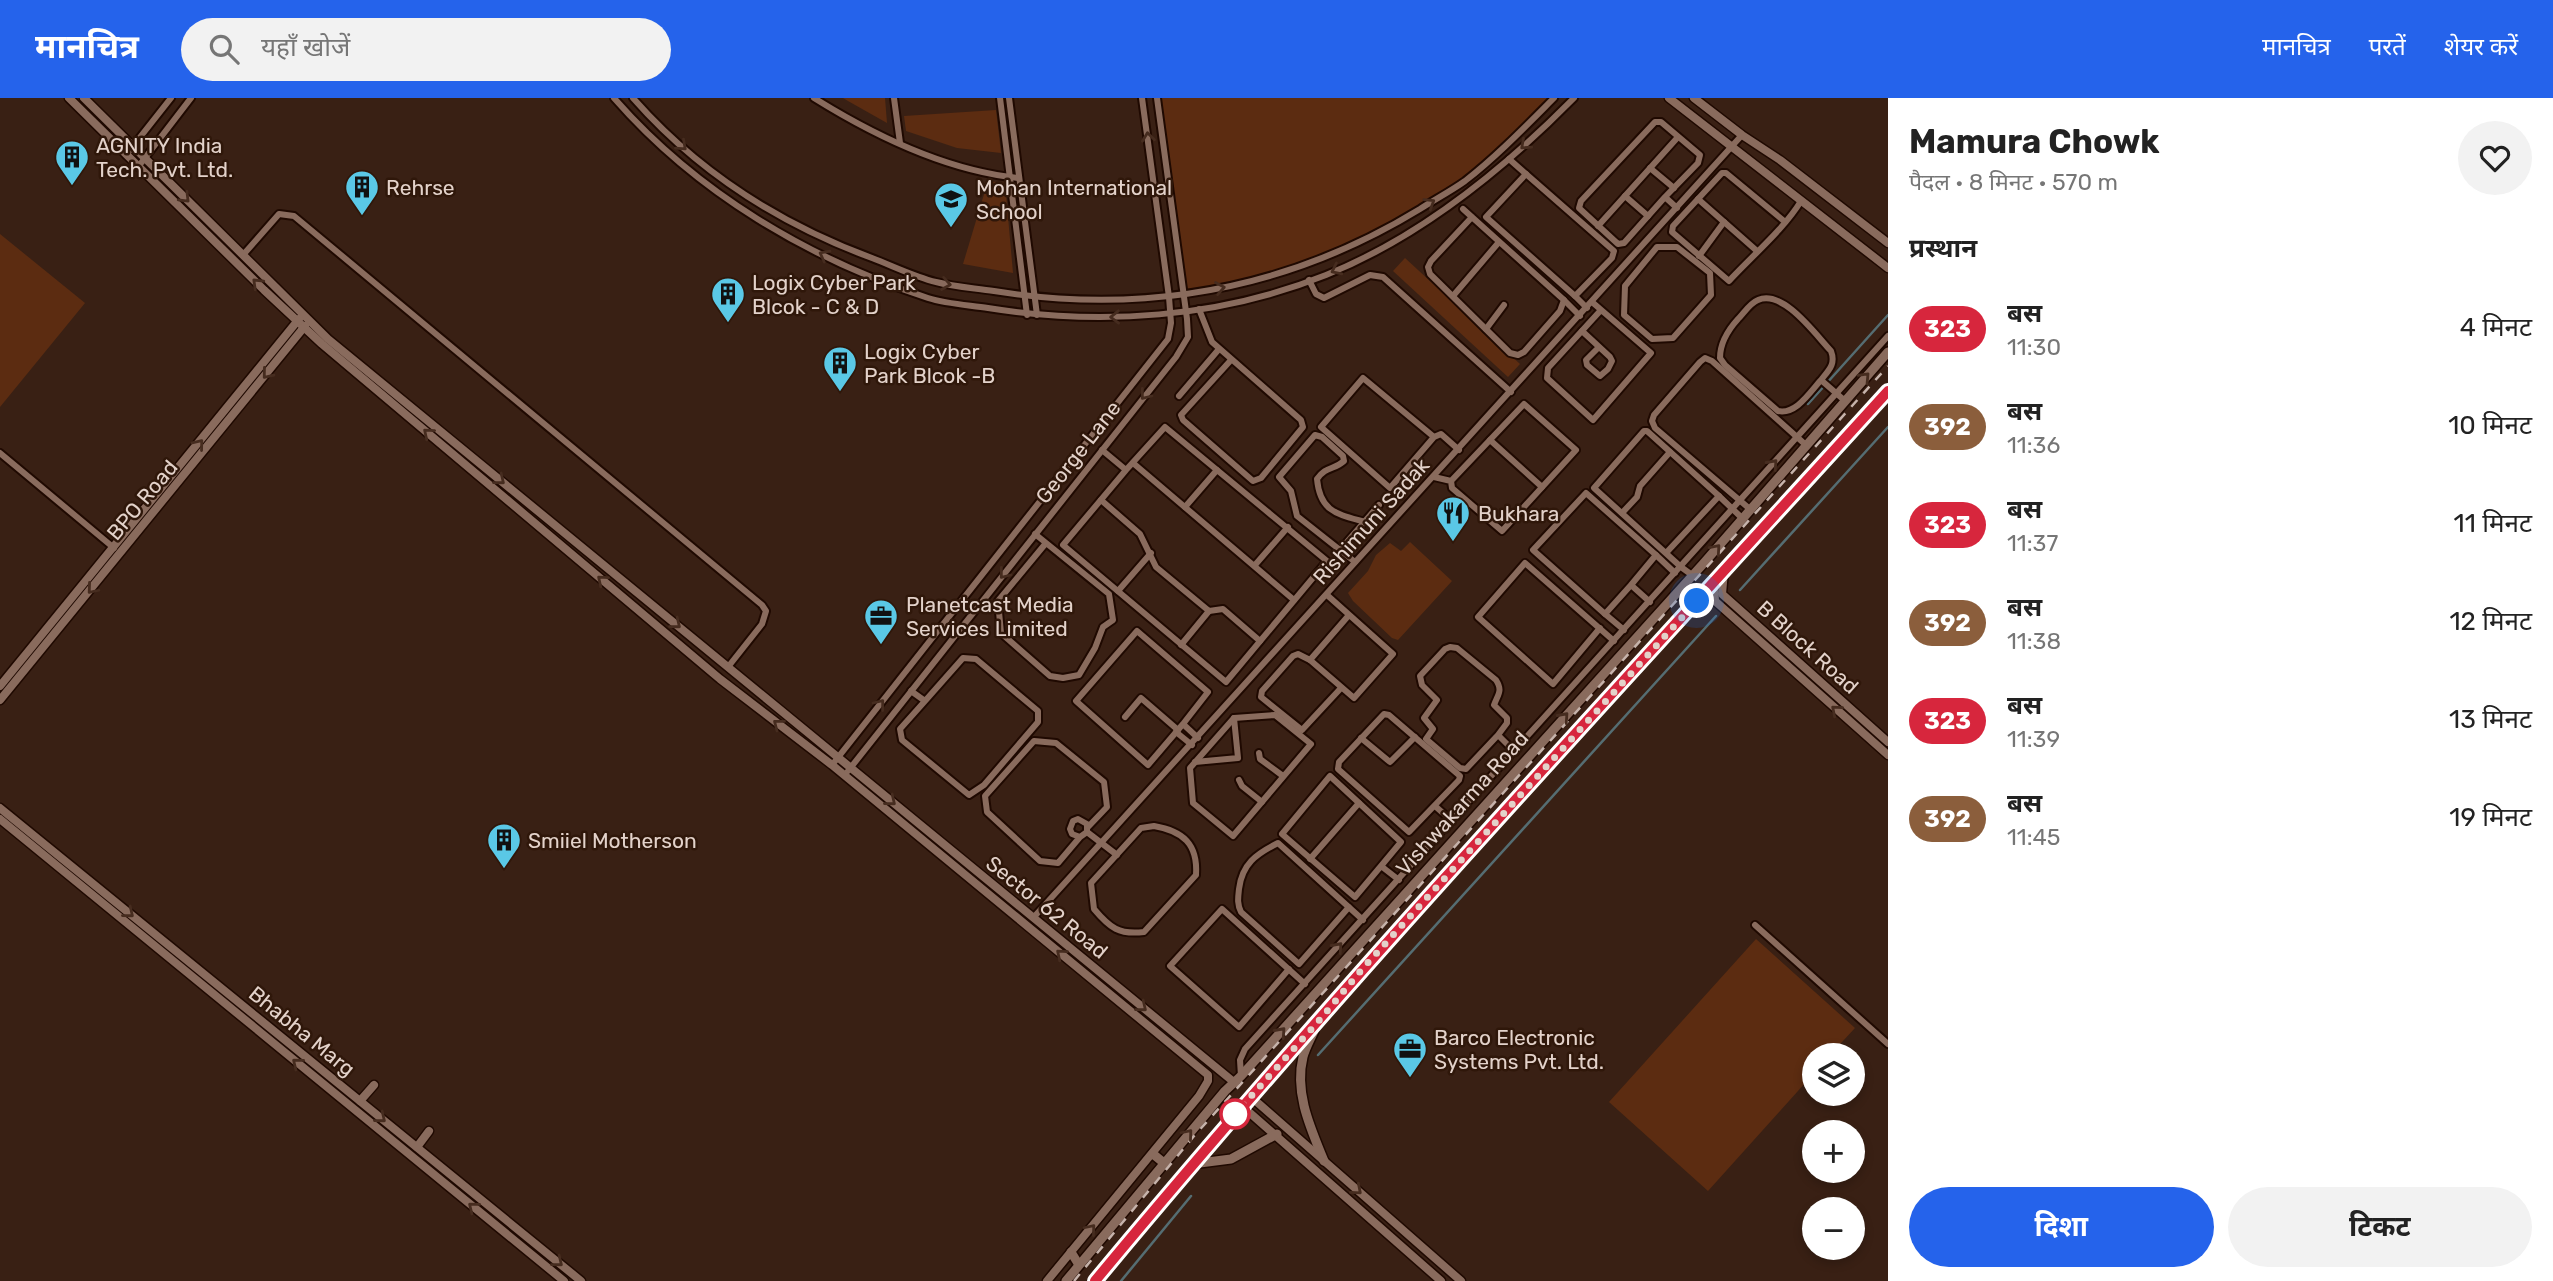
<!DOCTYPE html>
<html lang="hi">
<head>
<meta charset="utf-8">
<style>
	:root { --surface:#fff; --page:#f2f2f2; --text:#222; --muted:#767676; --accent:#2563eb }
	body { margin:0; font-family:Rubik,"Noto Sans Devanagari",sans-serif; background:var(--page); color:var(--text); height:100vh; display:flex; flex-direction:column; font-size:26px; white-space:nowrap }
	* { box-sizing:border-box; margin:0 }
	p { font-size:23px; color:var(--muted) }
	.icon { flex:none; width:38px; height:38px; fill:none; stroke:currentColor; stroke-width:2; stroke-linecap:round; stroke-linejoin:round }
	.map { position:relative; flex:1; overflow:hidden }
	.sheet { display:flex; flex-direction:column; background:var(--surface); width:665px }
	.sheet>* { flex:none }
	.badge { padding:0 14px; border-radius:23px; font-size:24px; line-height:46px }
	.tools { position:absolute; left:1802px; top:945px; display:grid; gap:14px }
	.tools a { display:grid; place-items:center; width:63px; height:63px; border-radius:50%; background:var(--surface); box-shadow:0 4px 10px #0003; font-size:35px }
	.you { position:absolute; width:35px; height:35px; margin:-18px; border:5px solid #fff; border-radius:50%; background:#1a73e8; box-shadow:0 0 0 10px #1a73e833 }
	.map>.badge { position:absolute; translate:-50% -50%; box-shadow:0 0 0 4px #fff }
	h2 { padding:0 21px; font-size:26px; line-height:63px }
	.round { display:grid; place-items:center; flex:none; width:74px; height:74px; border-radius:37px; background:var(--page) }
	.summary { display:flex; align-items:center; justify-content:space-between; height:119px; padding:0 21px }
	h1 { font-size:33px; font-weight:700; line-height:52px }
	.button { display:flex; gap:14px; margin-top:auto; padding:14px 21px }
	.button a { flex:1; height:80px; border-radius:42px; background:var(--accent); color:#fff; font-size:28px; font-weight:700; line-height:80px; text-align:center }
	.button a+a { background:var(--page); color:var(--text) }
	ul { padding:0; list-style:none }
	li { display:flex; align-items:center; gap:21px; height:98px; padding:0 21px }
	li div { flex:1 }
	li b { display:block; font-size:26px }
	li em { font-style:normal }
	li .badge { min-width:77px; font-weight:700; text-align:center }
	header { display:flex; align-items:center; gap:42px; box-sizing:border-box; height:98px; padding:0 35px; background:var(--accent); color:#fff }
	header strong { font-size:33px }
	nav { display:flex; gap:38px; margin-inline-start:auto; font-size:24px }
	.search { width:490px; height:63px; background:var(--page); display:flex; align-items:center; gap:18px; box-sizing:border-box; padding:0 24px; border-radius:38px; color:var(--muted); font-size:26px }
	main { display:flex; flex:1; min-height:0 }
	.map>svg:first-child { display:block }
	.green { fill:#5c2c11 }
	.lines { fill:none; stroke-linecap:round; stroke-linejoin:round }
	.stream { stroke:#556d72; stroke-width:2.5 }
	.minor-casing { stroke:#1f0901; stroke-width:10 }
	.tertiary-casing { stroke:#1f0901; stroke-width:11 }
	.secondary-casing { stroke:#1f0901; stroke-width:12 }
	.minor { stroke:#896b5d; stroke-width:6 }
	.tertiary { stroke:#896b5d; stroke-width:8 }
	.secondary { stroke:#896b5d; stroke-width:9 }
	.rail { stroke:#c6b3ab; stroke-width:2.5; stroke-dasharray:9 9; stroke-linecap:butt }
	.oneway { stroke:#462c1f }
	.line-casing { stroke:#fff; stroke-width:16 }
	.line { stroke:#d7263d; stroke-width:10 }
	.walk { stroke:#e3d2ca; stroke-width:7; stroke-dasharray:0 12.6 }
	.stop-dot { fill:#fff; stroke:#d7263d; stroke-width:3.5 }
	.labels { text-anchor:middle; dominant-baseline:central; stroke-width:5; stroke-linejoin:round; paint-order:stroke }
	.poi-label { font-size:21px; fill:#e3d2ca; stroke:#2f170a; text-anchor:start }
	.street-label { font-size:21px; fill:#e3d2ca; stroke:#2f170a }
</style>
</head>
<body>
<header>
<strong>मानचित्र</strong>
<div class="search"><svg class="icon" aria-label="search" viewBox="0 0 24 24"><circle cx="10" cy="10" r="6"/><path d="M15 15l6 6"/></svg>यहाँ खोजें</div>
<nav><a>मानचित्र</a><a>परतें</a><a>शेयर करें</a></nav>
</header>
<main>
<div class="map">
<svg width="1888" height="1183" viewBox="0 0 1888 1183">
	<rect width="100%" height="100%" fill="#392014"/>
	<g class="green">
		<polygon points="843,0 885,0 887,25 848,3"/>
		<polygon points="1157,0 1553,0 1456,89 1405,120 1328,158 1257,182 1183,197"/>
		<polygon points="996,12 1001,55 957,50 906,33 904,18"/>
		<polygon points="988,83 1005,85 1013,175 963,166"/>
		<polygon points="0,136 85,205 0,309"/>
		<polygon points="1405,160 1520,266 1508,279 1393,173"/>
		<polygon points="1410,444 1452,483 1398,542 1392,540 1353,503 1348,495 1368,473 1376,457 1390,445 1401,453"/>
		<polygon points="1756,841 1855,930 1830,957 1815,957 1815,974 1708,1093 1609,1004"/>
	</g>
	<g class="lines">
		<g class="stream">
			<polyline points="1808,306 1888,217"/>
			<polyline points="1740,492 1888,329"/>
			<polyline points="1318,957 1716,518"/>
			<polyline points="1121,1183 1191,1098"/>
		</g>
		<g class="minor-casing">
			<g id="minor">
				<path d="M614,0C697,95 809,161 928,200C947,206 968,207 988,210C1101,228 1219,220 1326,177C1421,139 1503,72 1574,0"/>
				<path d="M633,0C698,74 780,126 872,160C893,168 915,179 936,184C955,189 975,190 994,193C1145,217 1289,191 1420,111C1434,102 1451,93 1465,83C1496,59 1526,28 1554,0"/>
				<path d="M814,0C875,38 947,73 1019,80"/>
				<polyline points="894,0 900,45"/>
				<polyline points="1000,0 1027,217"/>
				<polyline points="1009,0 1037,217"/>
				<polyline points="126,57 171,0"/>
				<polyline points="1509,61 1614,153 1612,160 1575,198 1587,210"/>
				<polyline points="138,69 191,0"/>
				<polyline points="1650,70 1674,90"/>
				<polyline points="1526,76 1486,119 1575,198"/>
				<polyline points="1625,98 1648,118"/>
				<polyline points="1665,99 1624,145 1618,146 1579,110 1581,103 1655,24 1661,24 1700,57 1698,65 1665,99 1677,110"/>
				<polyline points="1698,101 1757,153"/>
				<polyline points="1463,111 1564,202 1560,213 1524,254 1518,257 1510,255 1430,176 1428,169 1431,163 1472,119"/>
				<path d="M1784,123L1726,75H1722L1673,128L1672,134L1729,183C1752,158 1784,131 1801,103"/>
				<polyline points="1598,128 1678,39"/>
				<polygon points="1657,149 1677,149 1710,175 1711,197 1673,240 1652,241 1624,217 1625,188"/>
				<polyline points="243,157 279,116 294,118 762,507 766,513 762,526 728,569"/>
				<polyline points="1699,158 1724,124"/>
				<polyline points="1309,182 1316,196 1324,200 1370,177 1383,179 1511,294"/>
				<polyline points="1453,198 1499,144"/>
				<polyline points="1564,202 1580,218"/>
				<polyline points="1592,204 1651,255 1593,322 1547,280 1548,270 1601,212"/>
				<polyline points="1199,211 1212,244 1301,322 1303,329 1261,380 1253,383 1183,322 1181,317 1231,262"/>
				<polyline points="1486,231 1504,207"/>
				<polyline points="1582,233 1610,259 1612,263 1608,271 1600,278 1587,267 1586,262 1599,249"/>
				<path d="M1821,282C1810,294 1796,317 1778,313L1725,267L1720,260C1720,244 1728,232 1738,221C1744,215 1750,205 1758,202C1783,191 1815,236 1831,253C1836,266 1829,272 1821,282L1844,302"/>
				<polyline points="1179,298 1219,251"/>
				<polyline points="1434,339 1390,390 1321,329 1363,280 1434,339 1441,336 1459,352"/>
				<polyline points="1490,342 1542,389"/>
				<polyline points="1102,352 1126,372 1165,329 1327,463 1226,584 1063,447 1126,372"/>
				<polyline points="0,355 114,450"/>
				<polyline points="1133,365 1294,502"/>
				<polyline points="1434,379 1451,383 1524,306 1576,352 1502,433 1452,390 1451,383"/>
				<polyline points="1719,398 1743,421"/>
				<polyline points="1101,402 1140,436 1156,469 1209,513 1223,511 1260,543"/>
				<polyline points="1185,409 1217,372"/>
				<polyline points="1751,412 1655,330 1652,323 1654,317 1700,264 1705,260 1712,263 1807,348"/>
				<polyline points="1622,415 1637,399 1640,388 1670,354"/>
				<polyline points="1035,436 1109,496 1113,522 1103,529 1095,550 1079,577 1063,580 1050,578 1001,535 998,503 1046,445"/>
				<path d="M1340,452L1297,418L1291,393L1279,379L1315,337L1322,339L1343,358L1344,363C1334,372 1326,368 1317,381C1320,414 1337,416 1365,424"/>
				<polyline points="1666,455 1719,398 1647,333 1644,333 1594,390 1681,469 1692,477"/>
				<polyline points="1656,457 1675,475"/>
				<polyline points="1355,464 1340,452 1379,407"/>
				<polyline points="1255,467 1288,429"/>
				<polyline points="1631,487 1605,516 1533,452 1586,395 1656,457 1631,487 1650,504"/>
				<polyline points="1118,493 1151,455"/>
				<polyline points="1327,497 1393,556 1354,600 1310,562 1349,517"/>
				<polyline points="1605,516 1624,532"/>
				<polyline points="1600,530 1553,586 1478,519 1525,465 1614,543"/>
				<polyline points="1181,547 1209,513"/>
				<polyline points="1310,562 1298,556 1293,558 1262,593 1261,599 1302,632 1341,590"/>
				<polyline points="911,593 925,603 963,560 976,561 1038,613 1038,624 984,687 969,697 902,642 900,631 925,603"/>
				<polygon points="1384,616 1389,617 1460,678 1459,682 1409,734 1338,671 1339,664"/>
				<polygon points="1275,617 1311,646 1233,738 1193,705 1190,670 1234,620"/>
				<polyline points="1125,619 1141,600 1178,632"/>
				<polyline points="1183,626 1208,594 1137,533 1076,603 1148,667 1183,626 1198,640"/>
				<polyline points="1176,634 1192,647"/>
				<path d="M1498,637L1466,671L1460,670L1426,641L1433,631L1424,620L1437,602L1422,587L1420,578L1445,551L1450,549L1457,550L1496,582C1503,593 1498,596 1494,607L1507,620V625L1498,637L1515,654"/>
				<polyline points="1361,640 1390,664 1415,639"/>
				<polyline points="1259,655 1260,661 1283,678"/>
				<polyline points="1195,664 1238,660 1234,620"/>
				<polyline points="832,667 1168,241 1171,225 1169,199 1142,0"/>
				<polyline points="848,673 1176,259 1188,239 1187,221 1157,0"/>
				<polyline points="1239,682 1242,688 1262,704"/>
				<polyline points="1435,708 1452,723"/>
				<path d="M1154,728C1183,733 1198,746 1196,777L1144,834C1119,837 1110,830 1094,811L1091,785L1141,730Z"/>
				<polyline points="1087,734 1117,757"/>
				<polyline points="1080,739 1072,736 1070,731 1073,723 1078,721 1087,726 1087,734 1080,739 1058,765 1040,763 987,714 985,698 1034,643 1056,645 1104,684 1107,709 1088,729"/>
				<polyline points="1310,761 1359,705"/>
				<polyline points="1381,768 1401,744 1330,678 1282,736 1355,799 1381,768 1399,782"/>
				<path d="M1349,809L1299,866L1241,814C1237,806 1238,800 1239,791C1242,766 1256,756 1278,745L1363,822"/>
				<polyline points="1033,820 1742,37"/>
				<polyline points="1755,827 1888,946"/>
				<polyline points="1289,871 1239,929 1170,868 1222,811 1305,886"/>
				<polyline points="1241,978 1240,962 1245,951 1888,238"/>
			</g>
		</g>
		<g class="tertiary-casing">
			<g id="tertiary">
				<polyline points="69,0 264,192 322,246 720,581 832,667 1208,977 1208,983 1199,998 1047,1183"/>
				<polyline points="84,0 328,241 1235,985"/>
				<polyline points="1669,0 1888,170"/>
				<polyline points="1694,0 1742,37 1780,62 1888,145"/>
				<polyline points="1724,473 1722,496 1888,644"/>
				<polyline points="1714,484 1715,503 1888,657"/>
				<polyline points="0,588 299,221"/>
				<polyline points="0,602 305,228"/>
				<polyline points="0,710 581,1183"/>
				<polyline points="0,721 564,1183"/>
				<polyline points="1250,998 1461,1183"/>
				<polyline points="360,1003 374,987"/>
				<polyline points="1242,1008 1441,1183"/>
				<polyline points="417,1049 429,1033"/>
			</g>
		</g>
		<g class="secondary-casing">
			<g id="secondary">
				<path d="M1314,933C1310,942 1305,951 1303,959C1294,995 1311,1031 1324,1063"/>
				<polyline points="1153,1056 1164,1065"/>
				<polyline points="1192,1066 1231,1061 1277,1036"/>
				<polyline points="1071,1154 1079,1167"/>
				<polyline points="1066,1183 1225,993 1241,978 1703,466 1888,254"/>
				<polyline points="1095,1183 1192,1066 1317,925 1364,869 1888,293"/>
			</g>
		</g>
		<use href="#minor" class="minor"/>
		<use href="#tertiary" class="tertiary"/>
		<use href="#secondary" class="secondary"/>
		<polyline class="rail" points="1074,1183 1194,1038 1888,268"/>
	</g>
	<defs><path id="oneway-chevron" d="M-2-3.5L2.5 0L-2 3.5" fill="none" stroke-width="1.6" stroke-linecap="round" stroke-linejoin="round" transform="scale(1.75)"/></defs>
	<g class="oneway">
		<use href="#oneway-chevron" transform="translate(1148 39) rotate(-97)"/>
		<use href="#oneway-chevron" transform="translate(1525 47) rotate(138)"/>
		<use href="#oneway-chevron" transform="translate(682 48) rotate(42)"/>
		<use href="#oneway-chevron" transform="translate(185 100) rotate(45)"/>
		<use href="#oneway-chevron" transform="translate(1430 105) rotate(-32)"/>
		<use href="#oneway-chevron" transform="translate(824 157) rotate(-152)"/>
		<use href="#oneway-chevron" transform="translate(1336 172) rotate(154)"/>
		<use href="#oneway-chevron" transform="translate(257 185) rotate(-136)"/>
		<use href="#oneway-chevron" transform="translate(946 186) rotate(10)"/>
		<use href="#oneway-chevron" transform="translate(1220 190) rotate(-10)"/>
		<use href="#oneway-chevron" transform="translate(1115 219) rotate(179)"/>
		<use href="#oneway-chevron" transform="translate(267 276) rotate(129)"/>
		<use href="#oneway-chevron" transform="translate(1865 279) rotate(-47)"/>
		<use href="#oneway-chevron" transform="translate(1145 297) rotate(128)"/>
		<use href="#oneway-chevron" transform="translate(428 335) rotate(-140)"/>
		<use href="#oneway-chevron" transform="translate(199 346) rotate(-51)"/>
		<use href="#oneway-chevron" transform="translate(1773 366) rotate(-48)"/>
		<use href="#oneway-chevron" transform="translate(500 382) rotate(39)"/>
		<use href="#oneway-chevron" transform="translate(1716 451) rotate(-49)"/>
		<use href="#oneway-chevron" transform="translate(1004 476) rotate(128)"/>
		<use href="#oneway-chevron" transform="translate(602 482) rotate(-140)"/>
		<use href="#oneway-chevron" transform="translate(92 491) rotate(130)"/>
		<use href="#oneway-chevron" transform="translate(676 526) rotate(39)"/>
		<use href="#oneway-chevron" transform="translate(880 606) rotate(-52)"/>
		<use href="#oneway-chevron" transform="translate(1836 612) rotate(-139)"/>
		<use href="#oneway-chevron" transform="translate(1564 619) rotate(-48)"/>
		<use href="#oneway-chevron" transform="translate(778 626) rotate(-142)"/>
		<use href="#oneway-chevron" transform="translate(891 703) rotate(39)"/>
		<use href="#oneway-chevron" transform="translate(129 815) rotate(39)"/>
		<use href="#oneway-chevron" transform="translate(1338 849) rotate(-48)"/>
		<use href="#oneway-chevron" transform="translate(1061 856) rotate(-140)"/>
		<use href="#oneway-chevron" transform="translate(1142 909) rotate(39)"/>
		<use href="#oneway-chevron" transform="translate(1281 934) rotate(-48)"/>
		<use href="#oneway-chevron" transform="translate(297 965) rotate(-141)"/>
		<use href="#oneway-chevron" transform="translate(381 1020) rotate(39)"/>
		<use href="#oneway-chevron" transform="translate(1188 1036) rotate(-50)"/>
		<use href="#oneway-chevron" transform="translate(1357 1092) rotate(41)"/>
		<use href="#oneway-chevron" transform="translate(473 1109) rotate(-141)"/>
		<use href="#oneway-chevron" transform="translate(1091 1131) rotate(-50)"/>
		<use href="#oneway-chevron" transform="translate(558 1164) rotate(39)"/>
	</g>
	<g class="lines">
		<g class="line-casing">
			<path id="line" d="M1095,1183C1349,877 1621,587 1888,293"/>
		</g>
		<use href="#line" class="line"/>
		<polyline class="walk" points="1235,1016 1317,925 1364,869 1697,503"/>
	</g>
	<defs>
		<g id="building-pin" transform="scale(1.75)"><path d="M0 17L-7.5 6A9.5 9.5 0 1 1 7.5 6Z" fill="#5ac8e6" stroke="#2f170a"/><path d="M-4-6H4V6H1V3H-1V6H-4ZM-2.5-4.3h1.7v1.8h-1.7ZM.8-4.3h1.7v1.8H.8ZM-2.5-1h1.7V.8h-1.7ZM.8-1h1.7V.8H.8Z" fill="#111"/></g>
		<g id="school-pin" transform="scale(1.75)"><path d="M0 17L-7.5 6A9.5 9.5 0 1 1 7.5 6Z" fill="#5ac8e6" stroke="#2f170a"/><path d="M0-5L7-2L0 1L-7-2ZM-4 1L0 2.5L4 1V4Q0 6-4 4Z" fill="#111"/></g>
		<g id="restaurant-pin" transform="scale(1.75)"><path d="M0 17L-7.5 6A9.5 9.5 0 1 1 7.5 6Z" fill="#5ac8e6" stroke="#2f170a"/><path d="M-5-6h1v4h1v-4h1v4h1v-4h1v5L-1.5 .5V6h-2V.5L-5-1ZM5-6V6H3V1.5H1.5Q1.5-4 5-6Z" fill="#111"/></g>
		<g id="office-pin" transform="scale(1.75)"><path d="M0 17L-7.5 6A9.5 9.5 0 1 1 7.5 6Z" fill="#5ac8e6" stroke="#2f170a"/><path d="M-6-3h4V-5.5h4V-3h4V5H-6ZM-1-4.5V-3h2v-1.5ZM-6 0V1H6V0Z" fill="#111"/></g>
	</defs>
	<g fill-rule="evenodd">
		<use href="#building-pin" x="72" y="59"/>
		<use href="#building-pin" x="362" y="89"/>
		<use href="#school-pin" x="951" y="101"/>
		<use href="#building-pin" x="728" y="196"/>
		<use href="#building-pin" x="840" y="265"/>
		<use href="#restaurant-pin" x="1453" y="415"/>
		<use href="#office-pin" x="881" y="518"/>
		<use href="#building-pin" x="504" y="742"/>
		<use href="#office-pin" x="1410" y="951"/>
	</g>
	<circle class="stop-dot" cx="1235" cy="1016" r="14"/>
	<g class="labels">
		<g class="poi-label">
			<text x="96" y="47">AGNITY India<tspan x="96" dy="24">Tech. Pvt. Ltd.</tspan></text>
			<text x="386" y="89">Rehrse</text>
			<text x="976" y="89">Mohan International<tspan x="976" dy="24">School</tspan></text>
			<text x="752" y="184">Logix Cyber Park<tspan x="752" dy="24">Blcok - C &amp; D</tspan></text>
			<text x="864" y="253">Logix Cyber<tspan x="864" dy="24">Park Blcok -B</tspan></text>
			<text x="1478" y="415">Bukhara</text>
			<text x="906" y="506">Planetcast Media<tspan x="906" dy="24">Services Limited</tspan></text>
			<text x="528" y="742">Smiiel Motherson</text>
			<text x="1434" y="939">Barco Electronic<tspan x="1434" dy="24">Systems Pvt. Ltd.</tspan></text>
		</g>
		<g class="street-label">
			<text transform="translate(1078 354) rotate(-52)">George Lane</text>
			<text transform="translate(142 402) rotate(-50)">BPO Road</text>
			<text transform="translate(1371 423) rotate(-48)">Rishimuni Sadak</text>
			<text transform="translate(1808 549) rotate(42)">B Block Road</text>
			<text transform="translate(1462 705) rotate(-48)">Vishwakarma Road</text>
			<text transform="translate(1047 809) rotate(39)">Sector 62 Road</text>
			<text transform="translate(302 933) rotate(39)">Bhabha Marg</text>
		</g>
	</g>
</svg>
<div class="tools">
<a><svg class="icon" aria-label="layers" viewBox="0 0 24 24"><path d="M12 4l9 5-9 5-9-5zM3 14l9 5 9-5"/></svg></a>
<a>+</a>
<a>−</a>
</div>
<div class="you" style="left:1697px;top:503px"></div>
</div>
<section class="sheet">
<div class="summary"><div><h1>Mamura Chowk</h1><p>पैदल · 8 मिनट · 570 m</p></div><a class="round"><svg class="icon" aria-label="heart" viewBox="0 0 24 24"><path d="M12 20l-8-8c-3-5 5-10 8-4 3-6 11-1 8 4z"/></svg></a></div>
<h2>प्रस्थान</h2>
<ul>
<li><span class="badge" style="background:#d7263d;color:#fff">323</span><div><b>बस</b><p>11:30</p></div><em>4 मिनट</em></li>
<li><span class="badge" style="background:#8b5e3c;color:#fff">392</span><div><b>बस</b><p>11:36</p></div><em>10 मिनट</em></li>
<li><span class="badge" style="background:#d7263d;color:#fff">323</span><div><b>बस</b><p>11:37</p></div><em>11 मिनट</em></li>
<li><span class="badge" style="background:#8b5e3c;color:#fff">392</span><div><b>बस</b><p>11:38</p></div><em>12 मिनट</em></li>
<li><span class="badge" style="background:#d7263d;color:#fff">323</span><div><b>बस</b><p>11:39</p></div><em>13 मिनट</em></li>
<li><span class="badge" style="background:#8b5e3c;color:#fff">392</span><div><b>बस</b><p>11:45</p></div><em>19 मिनट</em></li>
</ul>
<div class="button"><a>दिशा</a><a>टिकट</a></div>
</section>
</main>
</body>
</html>
